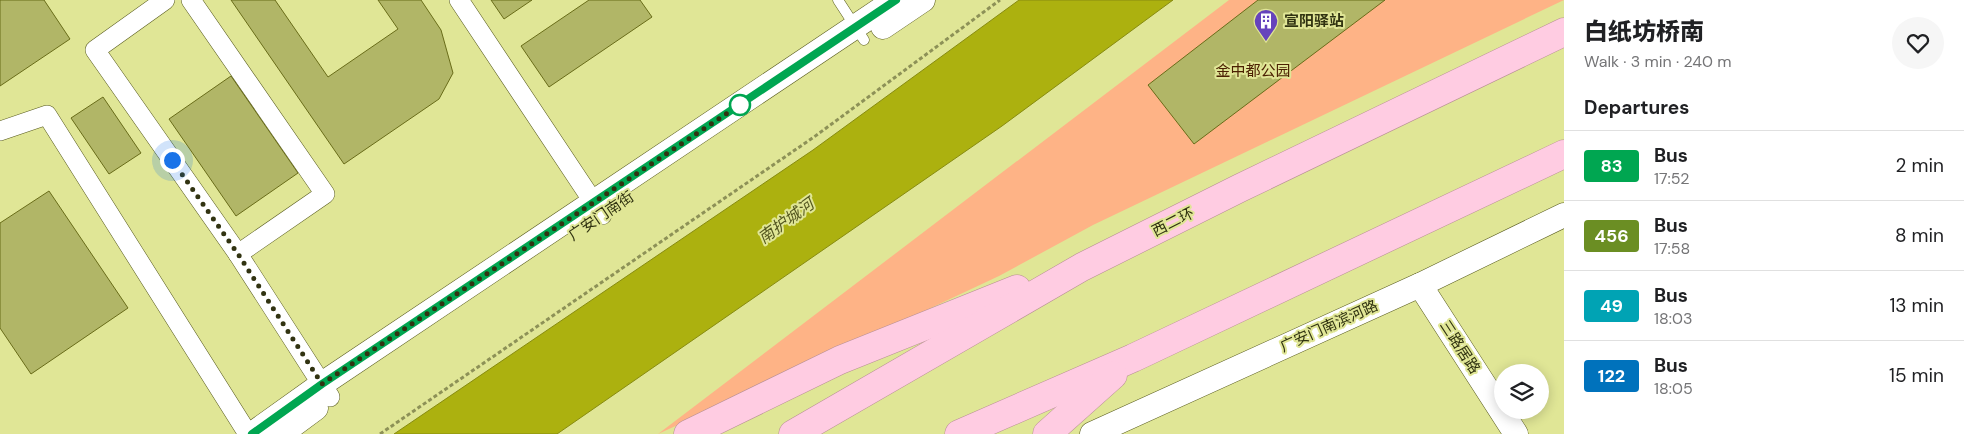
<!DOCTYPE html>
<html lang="en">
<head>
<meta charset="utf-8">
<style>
	:root { --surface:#fff; --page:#f6f6f6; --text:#202124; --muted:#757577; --line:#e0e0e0 }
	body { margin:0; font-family:"DM Sans","Noto Sans SC",sans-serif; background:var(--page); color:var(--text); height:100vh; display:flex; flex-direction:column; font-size:19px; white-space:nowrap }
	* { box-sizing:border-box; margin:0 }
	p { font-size:16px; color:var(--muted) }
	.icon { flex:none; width:28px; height:28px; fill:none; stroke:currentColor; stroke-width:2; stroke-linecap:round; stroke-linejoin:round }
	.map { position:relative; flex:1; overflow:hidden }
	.side { display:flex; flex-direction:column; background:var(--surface); width:400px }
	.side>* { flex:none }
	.badge { padding:0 10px; border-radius:4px; font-size:18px; line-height:32px }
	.buttons { position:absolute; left:1494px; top:364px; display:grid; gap:10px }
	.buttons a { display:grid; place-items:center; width:55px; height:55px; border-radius:50%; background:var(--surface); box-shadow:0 2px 12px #0003; font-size:25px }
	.you { position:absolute; width:25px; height:25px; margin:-12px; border:4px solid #fff; border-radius:50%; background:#1a73e8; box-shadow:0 0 0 8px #1a73e833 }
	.map>.badge { position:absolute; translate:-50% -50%; box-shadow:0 0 0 2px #fff }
	h2 { padding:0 20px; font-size:19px; line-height:45px }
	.round { display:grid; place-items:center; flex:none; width:52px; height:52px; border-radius:26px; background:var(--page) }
	.head { display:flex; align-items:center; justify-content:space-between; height:85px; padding:0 20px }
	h1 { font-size:24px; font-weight:800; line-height:38px }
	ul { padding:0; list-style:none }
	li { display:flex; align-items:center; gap:15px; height:70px; padding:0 20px; border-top:1px solid var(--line) }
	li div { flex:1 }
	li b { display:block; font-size:19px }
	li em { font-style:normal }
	li .badge { min-width:55px; font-weight:700; text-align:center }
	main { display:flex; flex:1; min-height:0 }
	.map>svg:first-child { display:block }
	.green { fill:#feb386 }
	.water { fill:#acb10f; stroke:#878b10 }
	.building { fill:#b1b667; stroke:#696c19 }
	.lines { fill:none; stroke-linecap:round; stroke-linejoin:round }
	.service-casing { stroke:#585b1e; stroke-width:11 }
	.minor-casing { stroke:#585b1e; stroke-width:20 }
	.tertiary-casing { stroke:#585b1e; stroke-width:25 }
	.trunk-casing { stroke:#b78f94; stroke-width:29 }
	.path { stroke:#8d9157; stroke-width:3; stroke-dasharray:4 2.5; stroke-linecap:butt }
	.service { stroke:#fff; stroke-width:10 }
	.minor { stroke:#fff; stroke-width:19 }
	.tertiary { stroke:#fff; stroke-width:24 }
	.trunk { stroke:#ffcce2; stroke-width:28 }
	.line-casing { stroke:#fff; stroke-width:11 }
	.line { stroke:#00a651; stroke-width:8 }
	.walk { stroke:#313311; stroke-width:5; stroke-dasharray:0 9 }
	.stop-dot { fill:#fff; stroke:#00a651; stroke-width:2.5 }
	.labels { text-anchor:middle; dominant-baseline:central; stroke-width:4; stroke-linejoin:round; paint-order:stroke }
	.poi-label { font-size:15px; font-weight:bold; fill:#313311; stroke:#e0e696; text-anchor:start }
	.park-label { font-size:15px; fill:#4b2102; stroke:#e0e696 }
	.street-label { font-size:15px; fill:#313311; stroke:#e0e696 }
	.water-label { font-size:16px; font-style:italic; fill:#53561f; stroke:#e0e696 }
</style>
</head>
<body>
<main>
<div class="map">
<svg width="1564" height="434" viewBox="0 0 1564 434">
	<rect width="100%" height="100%" fill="#e0e696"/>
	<polygon class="green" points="1229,0 1564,0 1093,225 999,276 837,352 658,434"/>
	<polygon class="water" points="1019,0 1173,0 1002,126 557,434 394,434 813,150"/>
	<g class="building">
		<polygon points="0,0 44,0 70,39 0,86"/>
		<polygon points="231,0 275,0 328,77 398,29 378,0 421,0 441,30 453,73 439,99 344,164"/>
		<polygon points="491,0 532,0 504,19"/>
		<polygon points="589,0 640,0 652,17 549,87 521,46"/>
		<polygon points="1258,0 1385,0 1194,144 1148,85"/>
		<polygon points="231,76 298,173 236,216 169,119"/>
		<polygon points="103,97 141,153 109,174 71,118"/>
		<polygon points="49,191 128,308 31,374 0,328 0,223"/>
	</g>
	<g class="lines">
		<g class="service-casing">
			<polyline id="service" points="838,0 864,40"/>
		</g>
		<g class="minor-casing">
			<g id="minor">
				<polyline points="165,0 95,50 238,254 330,397"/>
				<polyline points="191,0 325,194 238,254"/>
				<polyline points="459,0 602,215"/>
				<polyline points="0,131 47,115 248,434"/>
			</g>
		</g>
		<g class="tertiary-casing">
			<g id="tertiary">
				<polyline points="883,27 923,0"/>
				<polyline points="1420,285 1516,434"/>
				<polyline points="252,434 322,384 895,0"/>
				<polyline points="281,434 316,408"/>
				<polyline points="1092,434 1420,285 1564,215"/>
			</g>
		</g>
		<g class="trunk-casing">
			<g id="trunk">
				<polyline points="688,434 840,360 1017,289"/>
				<polyline points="793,434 1082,267 1240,188 1564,32"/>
				<polyline points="959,434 1133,358 1564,154"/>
				<polyline points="1047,434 1113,375"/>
			</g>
		</g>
		<polyline class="path" points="380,434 814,137 1000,0"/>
		<use href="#service" class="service"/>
		<use href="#minor" class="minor"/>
		<use href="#tertiary" class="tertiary"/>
		<use href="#trunk" class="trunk"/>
	</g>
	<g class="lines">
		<g class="line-casing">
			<polyline id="line" points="252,434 322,384 896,0"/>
		</g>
		<use href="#line" class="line"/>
		<polyline class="walk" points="172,160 238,254 322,384 744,102 740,105"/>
	</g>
	<defs>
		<g id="building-pin" transform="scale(1.25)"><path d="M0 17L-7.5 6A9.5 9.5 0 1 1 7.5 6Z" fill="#6643bc" stroke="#e0e696"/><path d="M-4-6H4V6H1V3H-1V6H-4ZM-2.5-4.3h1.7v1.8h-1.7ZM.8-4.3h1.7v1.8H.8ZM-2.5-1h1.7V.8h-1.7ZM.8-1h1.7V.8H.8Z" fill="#fff"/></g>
	</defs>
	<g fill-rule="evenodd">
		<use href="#building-pin" x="1266" y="21"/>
	</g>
	<circle class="stop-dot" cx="740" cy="105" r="10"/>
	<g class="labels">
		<g class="poi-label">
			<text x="1284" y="21">宣阳驿站</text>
		</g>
		<g class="park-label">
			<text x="1253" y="71">金中都公园</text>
		</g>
		<g class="street-label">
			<text transform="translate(601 216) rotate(-34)">广安门南街</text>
			<text transform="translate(1173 222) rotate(-27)">西二环</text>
			<text transform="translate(1329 326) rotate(-24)">广安门南滨河路</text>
			<text transform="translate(1460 347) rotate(57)">三路居路</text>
		</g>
		<g class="water-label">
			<text transform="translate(786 221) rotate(-36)">南护城河</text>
		</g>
	</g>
</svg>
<div class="buttons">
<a><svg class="icon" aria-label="layers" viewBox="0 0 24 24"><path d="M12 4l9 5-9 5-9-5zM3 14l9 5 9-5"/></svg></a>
</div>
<div class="you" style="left:172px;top:160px"></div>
</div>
<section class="side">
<div class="head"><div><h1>白纸坊桥南</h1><p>Walk · 3 min · 240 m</p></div><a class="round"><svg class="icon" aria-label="heart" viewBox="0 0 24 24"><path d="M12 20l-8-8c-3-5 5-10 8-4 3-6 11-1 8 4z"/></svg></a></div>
<h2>Departures</h2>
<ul>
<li><span class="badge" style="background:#00a651;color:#fff">83</span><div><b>Bus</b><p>17:52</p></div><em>2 min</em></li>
<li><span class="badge" style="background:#6b8e23;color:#fff">456</span><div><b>Bus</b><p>17:58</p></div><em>8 min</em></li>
<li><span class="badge" style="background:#00a3b4;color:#fff">49</span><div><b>Bus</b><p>18:03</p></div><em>13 min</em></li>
<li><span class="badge" style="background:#0072bc;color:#fff">122</span><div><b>Bus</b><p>18:05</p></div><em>15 min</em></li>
</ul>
</section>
</main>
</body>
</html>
